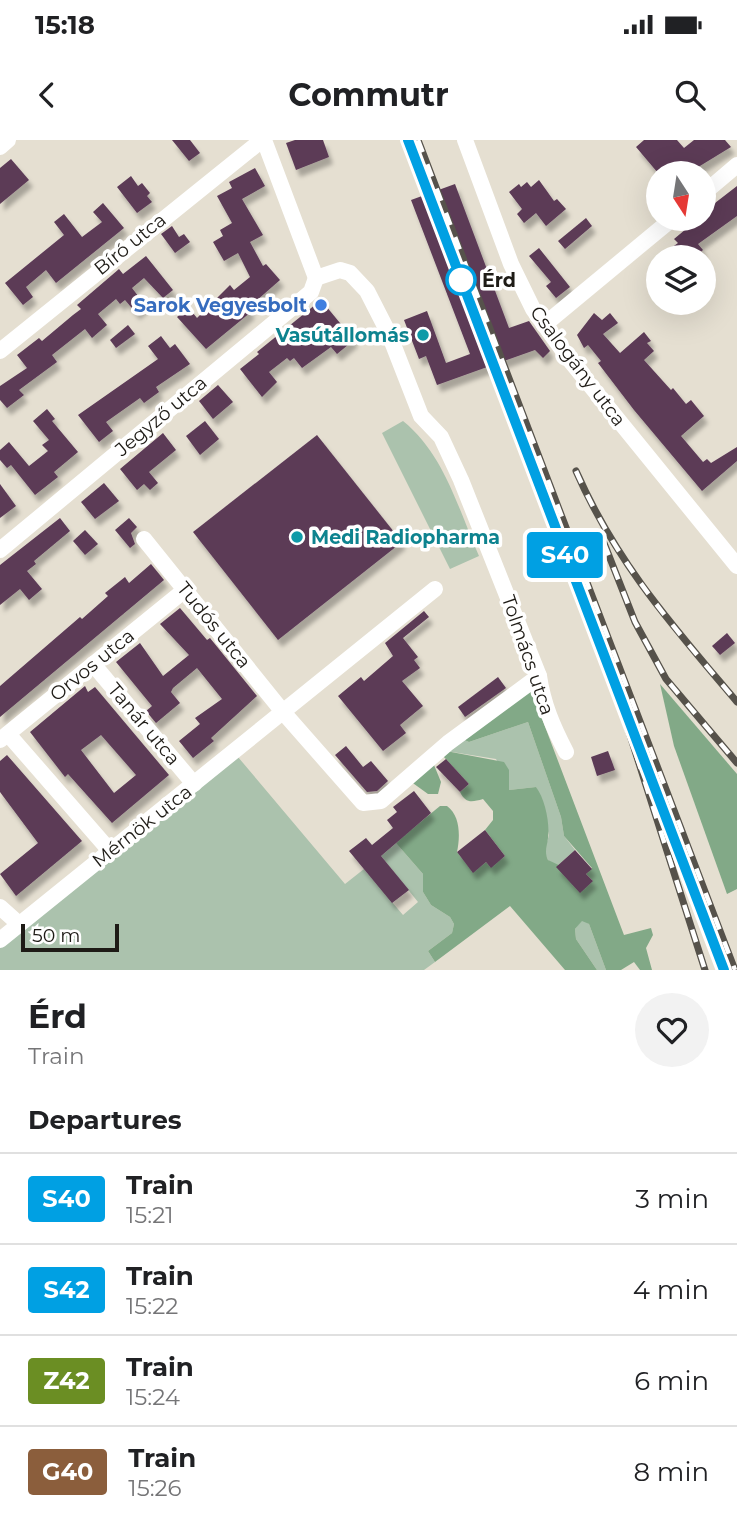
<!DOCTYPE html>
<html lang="en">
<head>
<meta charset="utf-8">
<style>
	:root { --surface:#fff; --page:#f2f2f2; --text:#202124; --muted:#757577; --line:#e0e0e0 }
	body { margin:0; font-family:Montserrat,sans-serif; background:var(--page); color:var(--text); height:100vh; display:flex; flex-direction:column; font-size:26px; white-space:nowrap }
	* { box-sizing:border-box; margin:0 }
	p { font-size:23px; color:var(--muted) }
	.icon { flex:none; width:38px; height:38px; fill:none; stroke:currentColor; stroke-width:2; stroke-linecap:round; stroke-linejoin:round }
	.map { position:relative; height:830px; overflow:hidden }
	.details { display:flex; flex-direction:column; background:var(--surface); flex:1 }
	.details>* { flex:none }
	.badge { padding:0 14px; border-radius:5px; font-size:24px; line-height:46px }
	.needle { width:46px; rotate:168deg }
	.buttons { position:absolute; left:646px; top:21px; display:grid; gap:14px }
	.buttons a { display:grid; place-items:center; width:70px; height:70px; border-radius:50%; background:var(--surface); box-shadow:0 7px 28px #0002; font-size:35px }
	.scale { position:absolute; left:21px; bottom:18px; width:98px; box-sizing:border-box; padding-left:7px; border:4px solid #1e1b16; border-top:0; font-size:19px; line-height:24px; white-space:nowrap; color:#1e1b16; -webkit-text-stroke:5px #fff; paint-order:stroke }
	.map>.badge { position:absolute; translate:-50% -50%; box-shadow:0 0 0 4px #fff }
	h2 { padding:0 28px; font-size:26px; line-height:63px }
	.round { display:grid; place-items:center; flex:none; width:74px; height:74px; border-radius:37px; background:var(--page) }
	.summary { display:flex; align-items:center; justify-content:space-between; height:119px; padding:0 28px }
	h1 { font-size:33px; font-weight:700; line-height:52px }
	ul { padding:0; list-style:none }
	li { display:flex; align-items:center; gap:21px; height:91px; padding:0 28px; border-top:2px solid var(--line) }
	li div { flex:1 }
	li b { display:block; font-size:26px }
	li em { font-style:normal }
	li .badge { min-width:77px; font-weight:700; text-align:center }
	.status { display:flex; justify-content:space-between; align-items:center; height:49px; padding:0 35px; background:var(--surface); direction:ltr }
	.status svg { height:19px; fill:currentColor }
	header { display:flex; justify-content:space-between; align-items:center; height:91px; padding:0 28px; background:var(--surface); font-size:32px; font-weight:700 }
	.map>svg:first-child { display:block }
	.green { fill:#abc2ad }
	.forest { fill:#82a987 }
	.building { fill:#5c3a57; fill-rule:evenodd; filter:url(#shadow) }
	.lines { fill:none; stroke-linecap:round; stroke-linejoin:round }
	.minor { stroke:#fff; stroke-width:16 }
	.rail-casing { stroke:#56524b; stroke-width:7 }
	.rail { stroke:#fff; stroke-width:4.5; stroke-dasharray:13; stroke-linecap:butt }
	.line-casing { stroke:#fff; stroke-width:16 }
	.line { stroke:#00a0e3; stroke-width:10 }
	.stop-dot { fill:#fff; stroke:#00a0e3; stroke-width:3.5 }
	.shop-dot { fill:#3f7fe0; stroke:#fff; stroke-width:2.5 }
	.culture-dot { fill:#0f9aa8; stroke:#fff; stroke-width:2.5 }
	.labels { text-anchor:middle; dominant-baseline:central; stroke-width:7; stroke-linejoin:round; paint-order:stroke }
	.street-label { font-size:19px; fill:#1e1b16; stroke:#fff }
	.stop-label { font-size:19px; font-weight:bold; fill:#1e1b16; stroke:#fff; text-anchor:start }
	.shop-label { font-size:19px; font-weight:bold; fill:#366cbe; stroke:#fff; text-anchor:end }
	.culture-label { font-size:19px; font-weight:bold; fill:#0d838f; stroke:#fff; text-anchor:end }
</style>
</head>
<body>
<div class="status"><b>15:18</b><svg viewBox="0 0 49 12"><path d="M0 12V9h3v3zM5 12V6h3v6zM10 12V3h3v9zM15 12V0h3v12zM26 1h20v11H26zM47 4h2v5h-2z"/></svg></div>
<header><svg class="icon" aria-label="back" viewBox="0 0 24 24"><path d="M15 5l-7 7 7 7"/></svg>Commutr<svg class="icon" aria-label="search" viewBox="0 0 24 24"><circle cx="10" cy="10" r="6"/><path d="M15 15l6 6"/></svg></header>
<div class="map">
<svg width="737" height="830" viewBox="0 0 737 830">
	<defs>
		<filter id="shadow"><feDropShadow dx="4" dy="7" stdDeviation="2" flood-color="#0004"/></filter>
	</defs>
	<rect width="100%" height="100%" fill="#e5dfd1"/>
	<g class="green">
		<path d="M403,281C444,314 458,368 479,416L450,429L382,293Z"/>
		<polygon points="528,582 561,677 564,696 575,710 556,727 548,720 544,712 549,695 536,647 509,650 509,643 496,619 446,611 462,599 469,602"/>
		<polygon points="238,617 345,744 364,729 403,775 418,762 381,716 396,703 423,734 423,752 431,765 450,777 454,784 452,793 428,811 435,822 424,830 0,830 0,805"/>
		<polygon points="582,780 589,784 606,830 597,830 576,799 575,789"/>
	</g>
	<g class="forest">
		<polygon points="660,544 737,634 737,749 727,754 674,606"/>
		<path d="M530,547L624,795L651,788L653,795L646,808L652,830H640L634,822L621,830H606L589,784L582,781L575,789L576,799L597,830H565L510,766L435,822L428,811L452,793L454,784L450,777L431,765L423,752V734L396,703L401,698L440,666H447C461,676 460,698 457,712L473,732L486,722L491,727L505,716L485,690L493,680V671L483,659C472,662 466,664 460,652L469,644L443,616L434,625L441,642L438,654H428L410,641L446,611L504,622L509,630V650L536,647C545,659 550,683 548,698C547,707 544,711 548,720L593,741L586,734L592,728L564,696L561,677L528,582L469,602L462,599Z"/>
	</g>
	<g class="building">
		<polygon points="172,0 190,0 200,13 189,21"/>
		<polygon points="295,0 323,0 329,17 296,30 286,3"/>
		<polygon points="644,0 677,0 684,8 694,0 725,0 731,7 695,29 699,33 658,33 636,7"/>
		<polygon points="11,19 29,40 0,64 0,28"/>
		<polygon points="255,28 265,46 242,59 263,95 250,102 263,126 266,124 280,140 248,168 251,172 206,209 177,177 188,167 197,178 230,145 234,150 250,137 238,113 224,121 213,102 223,96 220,90 232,83 217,56 232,48 229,42"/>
		<polygon points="131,36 138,46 142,43 150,53 147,56 152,62 137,73 117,47"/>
		<polygon points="539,40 554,61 557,59 566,69 546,86 536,73 524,83 517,74 522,69 509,52 519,44 521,47 527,42 531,47"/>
		<polygon points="455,44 509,188 529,181 550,211 543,218 535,210 437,245 426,216 419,219 404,180 427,171 446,223 470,214 411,60"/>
		<polygon points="737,46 737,76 698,104 703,110 695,117 690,111 679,117 671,108 678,103 674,99 698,79 704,79 704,74 715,63"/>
		<polygon points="103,63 124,88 56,143 46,130 26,147 33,157 23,165 5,143 64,95 54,82 64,74 82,97 102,82 93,72"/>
		<polygon points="586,78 592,86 565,109 558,101"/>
		<polygon points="172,86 179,97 184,94 190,102 175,113 161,94"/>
		<polygon points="539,108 570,147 556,158 546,146 551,142 529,116"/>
		<polygon points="146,116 173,150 163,158 144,138 132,148 145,165 136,173 125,160 120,164 116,159 98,174 107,185 92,198 85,189 52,215 57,222 19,250 24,255 7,268 0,260 0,246 27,228 17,215 39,198 42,201 73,175 81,169 77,165 119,129 123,134"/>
		<polygon points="321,160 354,200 337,214 331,207 302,228 294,218 290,221 287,218 269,232 277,242 262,257 240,229 259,214 257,212"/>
		<polygon points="594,173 602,180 610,173 618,183 603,194 620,213 644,192 651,201 647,203 654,211 644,220 671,250 673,248 686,264 691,260 704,276 681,296 703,322 707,319 711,323 737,307 737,321 702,351 634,270 598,223 601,221 588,205 584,208 577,195"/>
		<polygon points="128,185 135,194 116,208 110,200"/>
		<polygon points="161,196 170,208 175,204 190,224 156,247 159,252 144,263 140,258 106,282 113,291 99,302 78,275 158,219 148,206"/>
		<polygon points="218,245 233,262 213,279 199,261"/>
		<polygon points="47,269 55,279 52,281 78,312 54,332 58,337 35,355 11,325 7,328 0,320 0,310 9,302 29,326 48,311 42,305 49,300 33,281"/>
		<polygon points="205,281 219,299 200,315 186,296"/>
		<polygon points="163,293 176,310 149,332 158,343 150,350 144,344 137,350 120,329"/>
		<polygon points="317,295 402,402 278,500 193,392"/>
		<polygon points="104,343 119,361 95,379 81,362"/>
		<polygon points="0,344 16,366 0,378"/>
		<polygon points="60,378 70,391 34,421 36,424 27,431 42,449 29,460 20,449 0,465 0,425"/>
		<polygon points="129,378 137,387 131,393 135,404 130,408 115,390"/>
		<polygon points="85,390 98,404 85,415 73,401"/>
		<polygon points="151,424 164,440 0,577 0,546 80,477 82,479 108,456 105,453 125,437 129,443"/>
		<polygon points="180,468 207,500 210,498 257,556 211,598 214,601 193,618 179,601 200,584 195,578 222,559 197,528 173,548 171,552 180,563 156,583 146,571 152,566 116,522 140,503 163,536 189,515 160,484"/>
		<polygon points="424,471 429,477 403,498 418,517 414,520 420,528 402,541 423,566 400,585 406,593 383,611 338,556 361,537 364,541 393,516 385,503"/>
		<polygon points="727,493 735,503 720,515 712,506"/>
		<polygon points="498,537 506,548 465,577 458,567"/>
		<path d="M85,546L88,552L95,547L169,635L112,683L68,634L65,637L30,592ZM101,595L136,635L114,653L81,610Z"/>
		<polygon points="346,606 363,627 371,621 388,641 377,651 367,652 335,615"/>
		<polygon points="608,611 615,630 597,636 591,617"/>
		<polygon points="7,615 82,701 16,756 0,734 38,703 0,652 0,621"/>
		<polygon points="446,619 469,644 460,652 436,627"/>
		<polygon points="414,651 431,673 381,716 409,750 392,763 349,711 366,698 372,705 393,688 387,680 397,672 393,667"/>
		<polygon points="485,690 505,716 491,728 486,722 473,733 457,712"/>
		<polygon points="575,710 592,729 586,734 593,741 580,753 556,727"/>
	</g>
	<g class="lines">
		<g class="minor">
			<polyline points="264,0 316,138"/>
			<polyline points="465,0 511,124 533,169 572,223 737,426"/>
			<polyline points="0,7 8,0"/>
			<polyline points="704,53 737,25"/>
			<path d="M316,138L340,130L350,133L367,151L389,194L421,276L441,297L461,340L539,536C543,564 553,587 566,612"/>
			<polyline points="544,185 672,79"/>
			<polyline points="0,211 262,0"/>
			<polyline points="144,399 283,572 363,663 381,661 448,603 539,536"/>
			<polyline points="0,410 311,152 316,138"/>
			<polyline points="93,524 194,644"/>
			<polyline points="8,594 110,711"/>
			<polyline points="0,600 186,449"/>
			<polyline points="0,767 19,784"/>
			<polyline points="0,800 435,449"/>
		</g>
		<g class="rail-casing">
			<g id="rail">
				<polyline points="418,0 735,830"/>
				<polyline points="528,314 616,550"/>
				<path d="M576,331C617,424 672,485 737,562"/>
				<polyline points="604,403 635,482 666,539 737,623"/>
				<polyline points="613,542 705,830"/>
			</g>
		</g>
		<use href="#rail" class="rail"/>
	</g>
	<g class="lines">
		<g class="line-casing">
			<polyline id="line" points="408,0 724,830"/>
		</g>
		<use href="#line" class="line"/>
	</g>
	<circle class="stop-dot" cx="461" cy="140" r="14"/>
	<circle class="shop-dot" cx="321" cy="165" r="7"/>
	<g class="culture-dot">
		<circle cx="423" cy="195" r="7"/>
		<circle cx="297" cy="397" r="7"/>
	</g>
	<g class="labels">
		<g class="street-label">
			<text transform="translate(130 104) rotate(-39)">Bíró utca</text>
			<text transform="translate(578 226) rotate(53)">Csalogány utca</text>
			<text transform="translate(161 276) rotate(-40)">Jegyző utca</text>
			<text transform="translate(214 485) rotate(51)">Tudós utca</text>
			<text transform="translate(528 515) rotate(71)">Tolmács utca</text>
			<text transform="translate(92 525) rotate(-39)">Orvos utca</text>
			<text transform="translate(144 584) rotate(50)">Tanár utca</text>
			<text transform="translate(142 686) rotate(-38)">Mérnök utca</text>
		</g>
		<g class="stop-label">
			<text x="482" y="140">Érd</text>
		</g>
		<g class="shop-label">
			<text x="307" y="165">Sarok Vegyesbolt</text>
		</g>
		<g class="culture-label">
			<text x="409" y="195">Vasútállomás</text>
			<text x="311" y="397" text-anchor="start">Medi Radiopharma</text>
		</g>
	</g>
</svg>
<div class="buttons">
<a><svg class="needle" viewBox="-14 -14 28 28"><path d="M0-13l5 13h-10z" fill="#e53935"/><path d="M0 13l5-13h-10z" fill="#757577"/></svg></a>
<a><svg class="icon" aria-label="layers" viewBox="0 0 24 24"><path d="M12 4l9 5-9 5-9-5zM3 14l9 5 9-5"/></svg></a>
</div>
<div class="scale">50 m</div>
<b class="badge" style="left:565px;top:415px;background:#00a0e3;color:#fff">S40</b>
</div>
<section class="details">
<div class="summary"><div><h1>Érd</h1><p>Train</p></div><a class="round"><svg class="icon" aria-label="heart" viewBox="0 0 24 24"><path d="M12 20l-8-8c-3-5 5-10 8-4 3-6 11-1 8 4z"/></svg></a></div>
<h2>Departures</h2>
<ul>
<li><span class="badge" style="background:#00a0e3;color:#fff">S40</span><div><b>Train</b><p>15:21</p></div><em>3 min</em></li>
<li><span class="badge" style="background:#00a0e3;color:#fff">S42</span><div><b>Train</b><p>15:22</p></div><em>4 min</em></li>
<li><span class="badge" style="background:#6b8e23;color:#fff">Z42</span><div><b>Train</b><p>15:24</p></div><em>6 min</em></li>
<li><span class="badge" style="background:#8b5e3c;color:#fff">G40</span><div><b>Train</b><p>15:26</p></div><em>8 min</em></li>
</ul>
</section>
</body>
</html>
